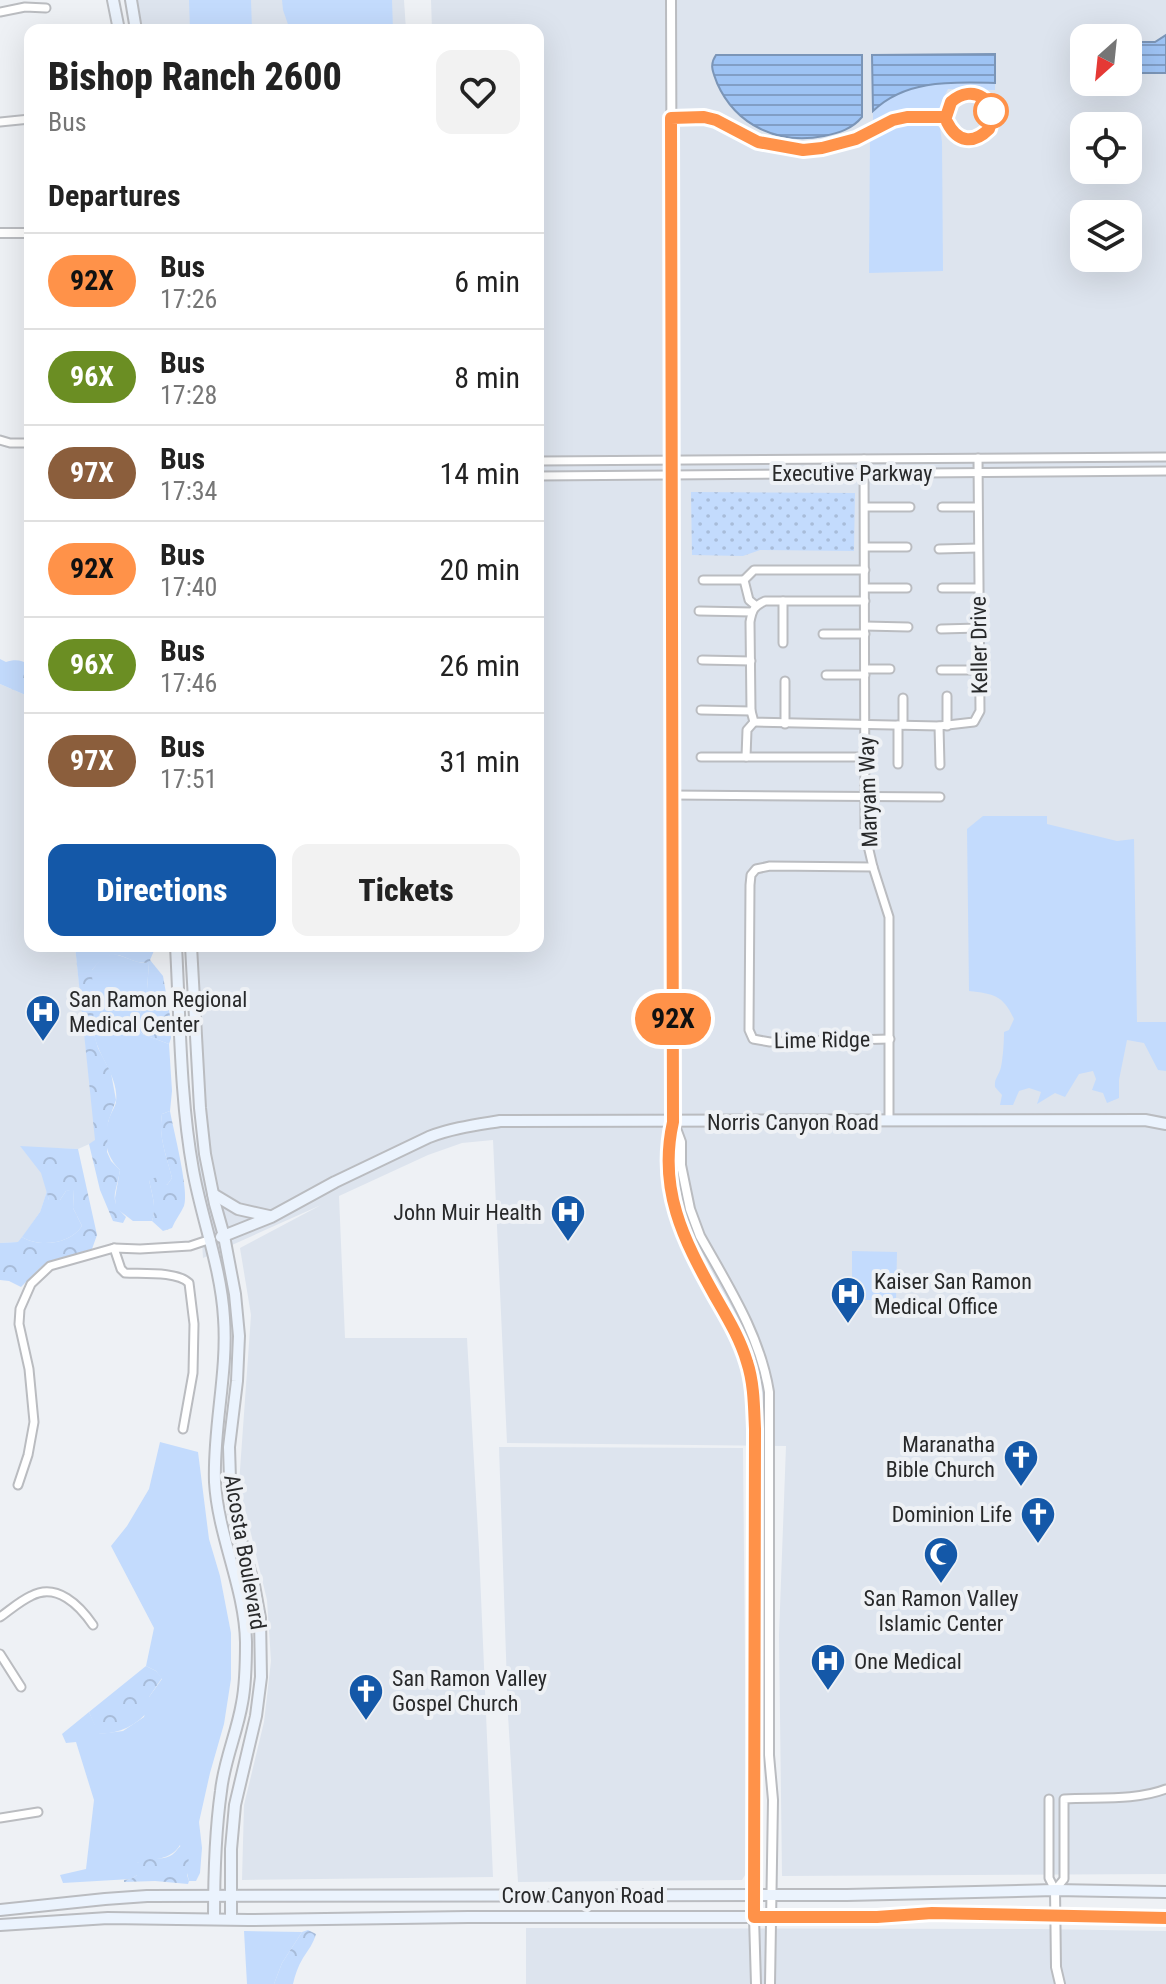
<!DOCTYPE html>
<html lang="en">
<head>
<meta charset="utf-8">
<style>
	:root { --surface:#fff; --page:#f2f2f2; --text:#222; --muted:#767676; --line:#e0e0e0; --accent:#1458a8 }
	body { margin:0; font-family:"Roboto Condensed",sans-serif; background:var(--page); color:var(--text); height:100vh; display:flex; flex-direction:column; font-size:30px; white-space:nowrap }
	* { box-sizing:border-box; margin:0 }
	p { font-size:26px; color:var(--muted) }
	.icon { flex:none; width:44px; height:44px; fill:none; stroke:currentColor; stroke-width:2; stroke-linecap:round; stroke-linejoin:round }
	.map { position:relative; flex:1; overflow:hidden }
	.panel { position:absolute; left:24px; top:24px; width:520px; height:928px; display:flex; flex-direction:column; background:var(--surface); border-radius:16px; box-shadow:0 8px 32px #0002 }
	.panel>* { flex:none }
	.badge { padding:0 16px; border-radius:26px; font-size:28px; line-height:52px }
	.needle { width:52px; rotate:207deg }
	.buttons { position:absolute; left:1070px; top:24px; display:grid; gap:16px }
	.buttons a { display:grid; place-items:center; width:72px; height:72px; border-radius:16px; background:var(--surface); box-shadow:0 8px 32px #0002; font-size:40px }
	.map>.badge { position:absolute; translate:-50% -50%; box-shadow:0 0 0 4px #fff }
	h2 { padding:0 24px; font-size:30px; line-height:72px }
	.round { display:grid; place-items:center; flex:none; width:84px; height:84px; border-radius:16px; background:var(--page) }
	.head { display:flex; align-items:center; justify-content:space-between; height:136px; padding:0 24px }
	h1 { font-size:38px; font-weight:800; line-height:60px }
	.cta { display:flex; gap:16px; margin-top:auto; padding:16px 24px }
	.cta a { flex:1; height:92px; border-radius:16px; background:var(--accent); color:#fff; font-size:32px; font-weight:800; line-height:92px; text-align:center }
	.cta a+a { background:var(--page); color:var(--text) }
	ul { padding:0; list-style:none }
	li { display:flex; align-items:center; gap:24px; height:96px; padding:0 24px; border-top:2px solid var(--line) }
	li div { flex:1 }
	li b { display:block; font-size:30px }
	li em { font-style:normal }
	li .badge { min-width:88px; font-weight:700; text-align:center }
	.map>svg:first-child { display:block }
	.built { fill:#dde4ee; fill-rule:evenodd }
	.grass { fill:#c3dbfd }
	.forest { fill:url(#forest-crowns) }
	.park { fill:url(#park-dots) }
	.water { fill:url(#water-rules); stroke:#7b95b7; stroke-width:2 }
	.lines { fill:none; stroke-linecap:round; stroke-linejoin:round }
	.minor-casing { stroke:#babcc0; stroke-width:11 }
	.tertiary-casing { stroke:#babcc0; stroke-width:12 }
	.secondary-casing { stroke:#babcc0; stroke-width:14 }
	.minor { stroke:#fff; stroke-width:7 }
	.tertiary { stroke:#fff; stroke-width:8 }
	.secondary { stroke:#ebf3fd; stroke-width:10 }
	.line-casing { stroke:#fff; stroke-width:18 }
	.line { stroke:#ff9249; stroke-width:12 }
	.stop-dot { fill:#fff; stroke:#ff9249; stroke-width:4 }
	.labels { text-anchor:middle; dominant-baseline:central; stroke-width:8; stroke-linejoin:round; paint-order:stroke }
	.street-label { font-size:22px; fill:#28292a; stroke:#eef1f5 }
	.poi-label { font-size:22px; fill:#28292a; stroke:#eef1f5; text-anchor:start }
</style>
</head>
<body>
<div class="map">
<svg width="1166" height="1984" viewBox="0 0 1166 1984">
	<defs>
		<pattern id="forest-crowns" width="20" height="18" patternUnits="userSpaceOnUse" patternTransform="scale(2)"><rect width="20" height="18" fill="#c3dbfd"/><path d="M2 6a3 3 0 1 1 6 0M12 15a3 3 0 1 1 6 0" fill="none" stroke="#a8bcd9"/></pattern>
		<pattern id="park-dots" width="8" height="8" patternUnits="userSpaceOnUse" patternTransform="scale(2)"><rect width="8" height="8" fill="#c3dbfd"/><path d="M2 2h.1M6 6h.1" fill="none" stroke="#a8bcd9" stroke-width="1.8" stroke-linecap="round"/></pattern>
		<pattern id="water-rules" width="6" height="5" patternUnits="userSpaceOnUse" patternTransform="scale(2)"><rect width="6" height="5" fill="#9ec3f4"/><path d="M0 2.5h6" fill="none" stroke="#819ec6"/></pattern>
	</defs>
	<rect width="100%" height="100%" fill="#eef1f5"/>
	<g class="built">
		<polygon points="137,0 404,0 406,30 142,30"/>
		<path d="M431,0H1166V1874L782,1876L779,1635L786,1446L507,1443L493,1140L462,1143L428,1155L339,1196L345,1338H467L479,1550L493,1877L242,1880L244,1805L264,1722L271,1661L267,1600L239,1484L251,1315L240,1248L321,1205L203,1258L185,946H538V30H432ZM1084,38H1128V82H1084ZM1084,126H1128V170H1084ZM1084,214H1128V258H1084Z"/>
		<polygon points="0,684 30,697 30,946 75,946 96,1141 78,1149 21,1147 42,1173 47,1191 40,1212 19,1242 0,1243"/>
		<polygon points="499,1447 743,1448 747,1872 742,1880 518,1882 508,1715"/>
		<polygon points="526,1928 1038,1929 1166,1931 1166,1984 526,1984"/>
	</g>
	<g class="grass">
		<polygon points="189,0 251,0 252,30 190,30"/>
		<polygon points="282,0 392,0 393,30 290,30 283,10"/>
		<path d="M951,82L995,83V90L948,89L942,101V108C917,109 895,109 873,122V111C894,91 922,85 951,82Z"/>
		<polygon points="918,121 933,123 940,128 942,142 943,271 869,273 870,137 898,124"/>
		<path d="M983,816H1047V824L1117,841L1134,839L1137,1022H1166V1071L1158,1070L1144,1043L1127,1040L1119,1080V1098L1107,1103L1103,1093L1092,1090L1096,1079L1093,1071L1079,1074L1065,1097L1055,1093L1037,1104L1041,1092L1029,1088L1019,1091L1013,1105H1000L1002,1095L995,1087C994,1078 999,1076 1001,1067C1003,1057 1004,1041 1004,1032L1009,1030L1014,1019C1003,995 994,994 969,991L967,829Z"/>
		<path d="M113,954C126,956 136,964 149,963L146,1002L133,1026L142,1034L169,1044L172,1091L170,1111L162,1114C158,1137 167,1157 172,1178L167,1185L149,1180C152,1195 157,1207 152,1221H133L116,1208L115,1198L120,1170C105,1155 103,1139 109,1119C111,1113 115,1107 116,1102C119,1078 100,1059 95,1038C90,1017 92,992 92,970L102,958Z"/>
		<path d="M74,1189L73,1208L82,1226C70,1244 40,1248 22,1237L40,1212L47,1191L49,1200H60L66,1191Z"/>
		<polygon points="852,1251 897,1252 896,1300 860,1300 860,1292 852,1292"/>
		<path d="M160,1442L198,1452L209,1539L220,1576L231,1633V1679L224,1724L210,1773L199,1822L202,1848L200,1873L196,1881H189L180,1845C170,1861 154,1858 137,1863V1875L131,1879L63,1883L60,1875L86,1869L94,1800L76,1742L66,1743L62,1734L89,1712L99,1734L123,1731L144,1717L149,1697L162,1679L156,1671L146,1666L154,1628L111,1546L127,1526L149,1489Z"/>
		<polygon points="244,1931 302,1932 282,1963 274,1984 247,1984"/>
	</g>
	<g class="forest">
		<path d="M0,659L6,662C15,659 22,660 30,665V697L0,684Z"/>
		<path d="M75,946H156L150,960L163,976L170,1016L171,1038L169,1044L142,1034L133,1026L146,1002L149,963C121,964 118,940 92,970L94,1034L98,1048L111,1073L116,1100L108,1122L107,1152L111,1161L120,1170C117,1192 107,1200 126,1217L123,1223L113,1221L100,1190L89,1144L95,1140Z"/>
		<path d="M170,1111C173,1128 190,1193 184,1206C181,1213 175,1220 172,1228L163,1231L152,1221C157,1207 152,1195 149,1180L157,1177L167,1185L172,1178C167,1157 158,1137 162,1114Z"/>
		<path d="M20,1146L78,1149L97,1235L92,1249L53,1260L41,1267L21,1287L9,1281L0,1280V1243L18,1242L22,1237C40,1248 70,1244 82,1226L73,1208L74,1190L66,1191L60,1200L54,1202L49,1200L41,1173Z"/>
		<path d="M146,1666L156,1671L162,1678L149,1697L150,1709C137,1725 120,1734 98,1734L89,1712Z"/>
		<path d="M186,1843L190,1847L187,1875L189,1881L188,1884L155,1881L124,1882V1880L131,1879L137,1875V1863C147,1856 160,1861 170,1856C178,1852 176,1847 186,1843Z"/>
		<path d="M308,1930L316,1934C313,1944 309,1949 303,1958C298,1966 295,1975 293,1984H274L282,1963L302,1932Z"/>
	</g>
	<polygon class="park" points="691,492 855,493 854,551 760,550 743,556 692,555"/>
	<g class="water">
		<polygon points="1166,35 1166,73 1128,73 1128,42 1155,42"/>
		<path d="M995,54V83C952,82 906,79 873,111L872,55Z"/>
		<path d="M716,55H862V117C852,129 839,133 824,136C779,145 736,126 717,83C713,72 709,65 716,55Z"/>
	</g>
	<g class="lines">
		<g class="minor-casing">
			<g id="minor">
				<polyline points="0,12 25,7 46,8"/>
				<polyline points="0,122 30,119"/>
				<polyline points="0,440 10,443 30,443"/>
				<polyline points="864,459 865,833 873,867 889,917 889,1121"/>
				<polyline points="538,461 1166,457"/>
				<polyline points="538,476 1166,471"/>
				<polyline points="865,507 910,507"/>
				<polyline points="942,507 977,507"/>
				<polyline points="866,547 907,547"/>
				<polyline points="939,549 978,548"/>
				<polyline points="703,580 744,580"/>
				<polyline points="865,588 907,588"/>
				<polyline points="942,588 978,588"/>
				<path d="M865,601H765C754,606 752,610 750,622L751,711L754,722L939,726L974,722L980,711L978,458"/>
				<polyline points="755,605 749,600 744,580 754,570 865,570"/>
				<polyline points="699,611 752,612"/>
				<polyline points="865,626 908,627"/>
				<polyline points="941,629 979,628"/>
				<polyline points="823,634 865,634"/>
				<polyline points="783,643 783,601"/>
				<polyline points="702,660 751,661"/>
				<polyline points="865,669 890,669"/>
				<polyline points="941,670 979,670"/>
				<polyline points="826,675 865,675"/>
				<polyline points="947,696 947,726"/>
				<polyline points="903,698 903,725"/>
				<polyline points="701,710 751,711"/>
				<polyline points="785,724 785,681"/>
				<polyline points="898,725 898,764"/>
				<polyline points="939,726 940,765"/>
				<polyline points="701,757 865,757"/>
				<polyline points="746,757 747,730 754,722"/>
				<polyline points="672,795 940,797"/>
				<polyline points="873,867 770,866 756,869 751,875 750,885 749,1030 753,1039 770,1042 890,1039"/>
				<path d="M114,1248L121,1269L125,1273C141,1274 177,1271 189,1283L194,1324L193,1373L183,1429"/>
				<polyline points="18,1485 28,1455 34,1422 29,1369 19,1324 20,1309 31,1284 50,1266 114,1248 140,1249 190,1246 211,1239"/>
				<path d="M0,1617C10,1610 20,1601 31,1596C57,1582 80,1606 93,1625"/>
				<polyline points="0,1654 21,1687"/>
				<path d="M1049,1799V1878L1055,1890L1064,1879V1799C1097,1797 1135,1801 1166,1789"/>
				<polyline points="0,1818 38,1812"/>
			</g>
		</g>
		<g class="tertiary-casing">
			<g id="tertiary">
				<path d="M671,0L674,977L673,1122C657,1188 683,1239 715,1295C727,1317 740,1338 747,1362C754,1383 754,1406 755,1429L754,1917L756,1984"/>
				<polyline points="0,233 30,233"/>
				<path d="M674,1123L681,1142V1165L690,1209L700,1236C728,1286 760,1335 769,1392V1755L773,1800L770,1984"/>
				<polyline points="1055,1890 1056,1967 1060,1984"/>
			</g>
		</g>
		<g class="secondary-casing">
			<g id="secondary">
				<polyline points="113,0 119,30"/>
				<polyline points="131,0 136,30"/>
				<path d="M176,946C180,1019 180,1098 193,1170C202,1220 221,1267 224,1318C228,1373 213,1427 215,1482C218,1536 245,1588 246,1642C246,1662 246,1683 242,1703C237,1733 224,1761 221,1791C215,1833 214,1876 214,1918"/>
				<polyline points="191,946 200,1108 205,1154 215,1204 224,1236 235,1294 239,1336 237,1381 229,1447 230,1480 236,1523 254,1585 260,1618 261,1677 256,1716 235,1805 231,1849 231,1919"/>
				<polyline points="213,1194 238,1209 269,1216"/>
				<path d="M221,1237L271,1217L335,1182L429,1137C452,1128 476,1125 500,1121L1145,1120L1166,1124"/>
				<polyline points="0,1910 105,1899 147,1896 847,1895 1055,1890 1166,1892"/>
				<polyline points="0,1925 108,1918 248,1920 468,1917 877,1917 932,1913 1166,1918"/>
			</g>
		</g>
		<use href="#minor" class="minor"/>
		<use href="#tertiary" class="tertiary"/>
		<use href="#secondary" class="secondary"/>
	</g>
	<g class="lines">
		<g class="line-casing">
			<path id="line" d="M947,122C957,142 973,145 989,129C1000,101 973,82 951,102L946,117H907L893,120L856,139L822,148L803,150L758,142L716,120L704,117L671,118L673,1122C658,1189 683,1239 715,1296C727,1317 740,1338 747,1362C754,1383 754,1407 755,1429L754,1917H877L932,1913L1166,1918"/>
		</g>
		<use href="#line" class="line"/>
	</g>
	<defs>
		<g id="hospital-pin" transform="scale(1.8)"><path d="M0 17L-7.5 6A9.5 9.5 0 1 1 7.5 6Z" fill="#1458a8" stroke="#eef1f5"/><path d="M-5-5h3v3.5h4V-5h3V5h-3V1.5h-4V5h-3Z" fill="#fff"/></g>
		<g id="church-pin" transform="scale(1.8)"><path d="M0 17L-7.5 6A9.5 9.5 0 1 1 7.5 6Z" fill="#1458a8" stroke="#eef1f5"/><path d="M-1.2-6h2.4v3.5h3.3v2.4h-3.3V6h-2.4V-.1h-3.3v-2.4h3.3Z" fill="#fff"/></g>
		<g id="mosque-pin" transform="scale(1.8)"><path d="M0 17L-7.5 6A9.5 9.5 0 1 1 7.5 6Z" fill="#1458a8" stroke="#eef1f5"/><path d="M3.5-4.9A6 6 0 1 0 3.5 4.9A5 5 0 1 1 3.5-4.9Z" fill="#fff"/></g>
	</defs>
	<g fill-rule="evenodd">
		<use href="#hospital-pin" x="43" y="1012"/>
		<use href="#hospital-pin" x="568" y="1212"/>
		<use href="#hospital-pin" x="848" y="1294"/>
		<use href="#church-pin" x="1021" y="1457"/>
		<use href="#church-pin" x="1038" y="1514"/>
		<use href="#mosque-pin" x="941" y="1554"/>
		<use href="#hospital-pin" x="828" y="1661"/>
		<use href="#church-pin" x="366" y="1691"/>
	</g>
	<circle class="stop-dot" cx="991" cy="111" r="16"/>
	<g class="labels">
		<g class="street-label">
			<text x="852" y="473">Executive Parkway</text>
			<text transform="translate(979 645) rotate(-91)">Keller Drive</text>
			<text transform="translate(868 792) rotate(-92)">Maryam Way</text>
			<text transform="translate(822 1040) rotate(-1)">Lime Ridge</text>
			<text x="793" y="1122">Norris Canyon Road</text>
			<text transform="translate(245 1552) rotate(80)">Alcosta Boulevard</text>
			<text x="583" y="1895">Crow Canyon Road</text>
		</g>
		<g class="poi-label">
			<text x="69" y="999">San Ramon Regional<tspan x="69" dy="25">Medical Center</tspan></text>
			<text x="542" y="1212" text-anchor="end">John Muir Health</text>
			<text x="874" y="1281">Kaiser San Ramon<tspan x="874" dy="25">Medical Office</tspan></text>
			<text x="995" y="1444" text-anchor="end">Maranatha<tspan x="995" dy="25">Bible Church</tspan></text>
			<text x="1012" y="1514" text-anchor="end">Dominion Life</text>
			<text x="941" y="1598" text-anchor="middle">San Ramon Valley<tspan x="941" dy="25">Islamic Center</tspan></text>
			<text x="854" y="1661">One Medical</text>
			<text x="392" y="1678">San Ramon Valley<tspan x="392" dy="25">Gospel Church</tspan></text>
		</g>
	</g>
</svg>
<div class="buttons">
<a><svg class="needle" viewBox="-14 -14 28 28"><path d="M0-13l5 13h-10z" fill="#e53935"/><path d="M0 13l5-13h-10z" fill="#767676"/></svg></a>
<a><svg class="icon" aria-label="locate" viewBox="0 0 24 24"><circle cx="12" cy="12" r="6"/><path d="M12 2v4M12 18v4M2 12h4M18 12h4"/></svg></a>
<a><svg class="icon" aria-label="layers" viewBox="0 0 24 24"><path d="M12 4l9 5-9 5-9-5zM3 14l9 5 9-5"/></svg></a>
</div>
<b class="badge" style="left:673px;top:1019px;background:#ff9249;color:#111">92X</b>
<section class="panel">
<div class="head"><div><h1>Bishop Ranch 2600</h1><p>Bus</p></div><a class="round"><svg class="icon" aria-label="heart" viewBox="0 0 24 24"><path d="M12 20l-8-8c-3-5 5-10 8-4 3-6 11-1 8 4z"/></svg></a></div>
<h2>Departures</h2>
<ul>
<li><span class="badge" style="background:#ff9249;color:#111">92X</span><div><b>Bus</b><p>17:26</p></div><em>6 min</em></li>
<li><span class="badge" style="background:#6b8e23;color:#fff">96X</span><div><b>Bus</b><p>17:28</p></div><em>8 min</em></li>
<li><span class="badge" style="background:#8b5e3c;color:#fff">97X</span><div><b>Bus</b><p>17:34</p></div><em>14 min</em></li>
<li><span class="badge" style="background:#ff9249;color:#111">92X</span><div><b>Bus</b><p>17:40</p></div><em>20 min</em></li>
<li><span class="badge" style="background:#6b8e23;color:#fff">96X</span><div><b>Bus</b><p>17:46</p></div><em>26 min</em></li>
<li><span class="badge" style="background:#8b5e3c;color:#fff">97X</span><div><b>Bus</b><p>17:51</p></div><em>31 min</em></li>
</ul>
<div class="cta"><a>Directions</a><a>Tickets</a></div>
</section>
</div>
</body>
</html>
